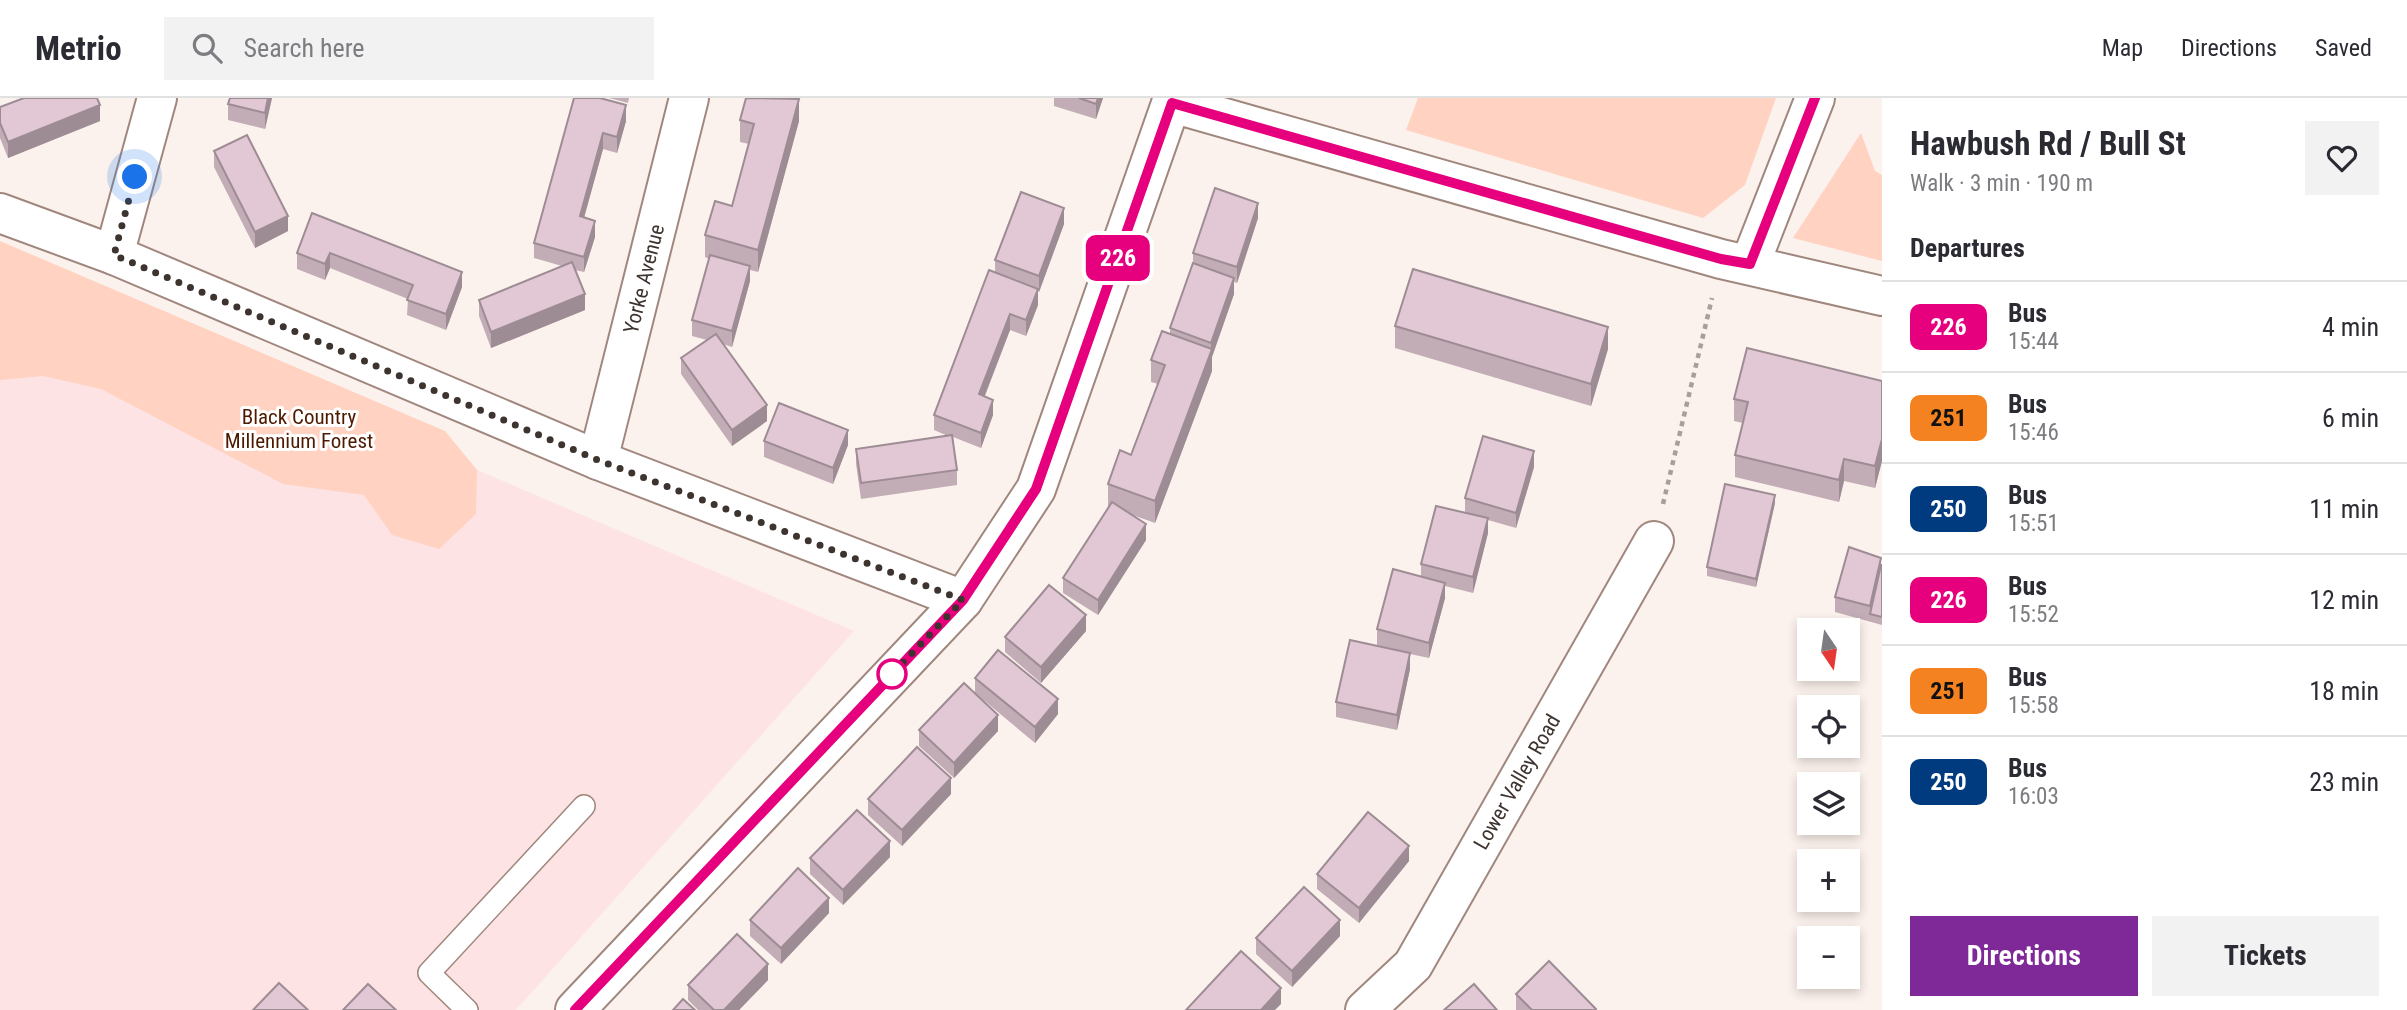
<!DOCTYPE html>
<html lang="en">
<head>
<meta charset="utf-8">
<style>
	:root { --surface:#fff; --page:#f2f2f3; --text:#2b2b33; --muted:#7c7c81; --line:#e1e1e2; --accent:#7e2997 }
	body { margin:0; font-family:"Roboto Condensed",sans-serif; background:var(--page); color:var(--text); height:100vh; display:flex; flex-direction:column; font-size:26px; white-space:nowrap }
	* { box-sizing:border-box; margin:0 }
	p { font-size:23px; color:var(--muted) }
	.icon { flex:none; width:38px; height:38px; fill:none; stroke:currentColor; stroke-width:2; stroke-linecap:round; stroke-linejoin:round }
	.map { position:relative; flex:1; overflow:hidden }
	.panel { display:flex; flex-direction:column; background:var(--surface); width:525px }
	.panel>* { flex:none }
	.badge { padding:0 14px; border-radius:10px; font-size:24px; line-height:46px }
	.needle { width:46px; rotate:167deg }
	.controls { position:absolute; left:1797px; top:520px; display:grid; gap:14px }
	.controls a { display:grid; place-items:center; width:63px; height:63px; border-radius:0px; background:var(--surface); box-shadow:0 4px 10px #0003; font-size:35px }
	.you { position:absolute; width:35px; height:35px; margin:-18px; border:5px solid #fff; border-radius:50%; background:#1a73e8; box-shadow:0 0 0 10px #1a73e833 }
	.map>.badge { position:absolute; translate:-50% -50%; box-shadow:0 0 0 4px #fff }
	h2 { padding:0 28px; font-size:26px; line-height:63px }
	.round { display:grid; place-items:center; flex:none; width:74px; height:74px; border-radius:0px; background:var(--page) }
	.headline { display:flex; align-items:center; justify-content:space-between; height:119px; padding:0 28px }
	h1 { font-size:33px; font-weight:700; line-height:52px }
	.primary-button { display:flex; gap:14px; margin-top:auto; padding:14px 28px }
	.primary-button a { flex:1; height:80px; border-radius:0px; background:var(--accent); color:#fff; font-size:28px; font-weight:700; line-height:80px; text-align:center }
	.primary-button a+a { background:var(--page); color:var(--text) }
	ul { padding:0; list-style:none }
	li { display:flex; align-items:center; gap:21px; height:91px; padding:0 28px; border-top:2px solid var(--line) }
	li div { flex:1 }
	li b { display:block; font-size:26px }
	li em { font-style:normal }
	li .badge { min-width:77px; font-weight:700; text-align:center }
	header { display:flex; align-items:center; gap:42px; box-sizing:border-box; height:98px; padding:0 35px; background:var(--surface); border-bottom:2px solid var(--line) }
	header strong { font-size:33px }
	nav { display:flex; gap:38px; margin-inline-start:auto; font-size:24px }
	.search { width:490px; height:63px; background:var(--page); display:flex; align-items:center; gap:18px; box-sizing:border-box; padding:0 24px; border-radius:0px; color:var(--muted); font-size:26px }
	main { display:flex; flex:1; min-height:0 }
	.map>svg:first-child { display:block }
	.education { fill:#fee3e4 }
	.green { fill:#ffd2c1 }
	.lines { fill:none; stroke-linecap:round; stroke-linejoin:round }
	.service-casing { stroke:#a0877e; stroke-width:24 }
	.minor-casing { stroke:#a0877e; stroke-width:42 }
	.tertiary-casing { stroke:#a0877e; stroke-width:42 }
	.path { stroke:#a89e9a; stroke-width:4.5; stroke-dasharray:5 5; stroke-linecap:butt }
	.service { stroke:#fff; stroke-width:21 }
	.minor { stroke:#fff; stroke-width:38 }
	.tertiary { stroke:#fff; stroke-width:38 }
	.wall { fill:#c2acb6 }
	.shaded-wall { fill:#9e8c94 }
	.building { fill:#e1c8d4; stroke:#9e8c94; stroke-width:2 }
	.line-casing { stroke:#fff; stroke-width:16 }
	.line { stroke:#e6007e; stroke-width:10 }
	.walk { stroke:#3d332f; stroke-width:7; stroke-dasharray:0 12.6 }
	.stop-dot { fill:#fff; stroke:#e6007e; stroke-width:3.5 }
	.labels { text-anchor:middle; dominant-baseline:central; stroke-width:6; stroke-linejoin:round; paint-order:stroke }
	.street-label { font-size:21px; fill:#3d332f; stroke:#fff }
	.park-label { font-size:21px; fill:#4e1901; stroke:#fff }
</style>
</head>
<body>
<header>
<strong>Metrio</strong>
<div class="search"><svg class="icon" aria-label="search" viewBox="0 0 24 24"><circle cx="10" cy="10" r="6"/><path d="M15 15l6 6"/></svg>Search here</div>
<nav><a>Map</a><a>Directions</a><a>Saved</a></nav>
</header>
<main>
<div class="map">
<svg width="1882" height="912" viewBox="0 0 1882 912">
	<rect width="100%" height="100%" fill="#fcf2ed"/>
	<polygon class="education" points="32,182 854,533 516,912 0,912 0,254"/>
	<g class="green">
		<polygon points="1418,0 1776,0 1745,87 1703,120 1406,32"/>
		<polygon points="1861,35 1875,73 1882,77 1882,163 1793,140"/>
		<polygon points="0,143 445,333 477,372 476,416 439,451 392,437 364,397 283,386 101,291 43,278 0,282"/>
	</g>
	<g class="lines">
		<g class="service-casing">
			<polyline id="service" points="467,912 429,875 584,708"/>
		</g>
		<g class="minor-casing">
			<g id="minor">
				<polyline points="0,115 114,157 598,362 963,502"/>
				<polyline points="114,157 157,0"/>
				<polyline points="1750,166 1815,0"/>
				<polyline points="598,362 689,0"/>
				<polyline points="1365,912 1413,867 1654,443"/>
			</g>
		</g>
		<g class="tertiary-casing">
			<g id="tertiary">
				<polyline points="1172,5 1721,161 1882,198"/>
				<polyline points="575,912 963,502 1036,391 1173,0"/>
			</g>
		</g>
		<polyline class="path" points="1663,406 1712,200"/>
		<use href="#service" class="service"/>
		<use href="#minor" class="minor"/>
		<use href="#tertiary" class="tertiary"/>
	</g>
	<g class="wall">
		<polygon points="230,0 272,0 265,31 228,22 228,6"/>
		<polygon points="574,0 626,23 617,55 603,51 584,120 595,139 584,174 575,172 585,212 491,250 479,218 479,202 562,168 534,160 534,145"/>
		<polygon points="609,0 629,0 628,5"/>
		<polygon points="1054,0 1103,0 1096,21 1054,8"/>
		<polygon points="799,1 799,23 758,174 750,172 750,183 732,249 723,246 767,323 732,348 681,276 681,260 707,242 692,238 692,222 709,161 705,159 705,137 732,108 749,46 740,44 740,22"/>
		<polygon points="0,9 100,23 8,60 0,40"/>
		<polygon points="214,53 288,133 255,150 214,69"/>
		<polygon points="312,115 462,189 446,232 407,217 408,201 330,170 325,182 297,171 297,155"/>
		<polygon points="1258,120 1237,185 1234,184 1234,196 1212,259 1212,273 1155,425 1130,416 1146,442 1098,517 1063,495 1063,480 1110,408 1108,408 1108,386 1131,357 1158,286 1151,284 1151,262 1170,236 1170,230 1193,165 1193,155"/>
		<polygon points="1064,126 1039,194 1038,193 1038,207 1026,238 1010,232 985,298 993,317 981,350 953,339 957,372 957,387 861,401 856,366 856,351 948,338 934,332 934,317 995,175 995,162"/>
		<polygon points="1395,228 1608,251 1591,308 1395,250"/>
		<polygon points="1882,283 1882,363 1875,390 1844,383 1839,404 1735,379 1735,357 1743,325 1734,323 1734,301"/>
		<polygon points="764,343 848,347 833,386 764,359"/>
		<polygon points="1534,369 1516,430 1488,422 1488,435 1473,495 1445,488 1445,500 1429,560 1410,556 1410,571 1397,632 1336,619 1336,604 1397,552 1377,547 1377,531 1421,479 1421,466 1465,414 1465,400"/>
		<polygon points="1775,405 1756,489 1707,478 1707,469"/>
		<polygon points="1881,467 1882,527 1835,514 1835,499"/>
		<polygon points="1086,533 1041,585 1005,554 1005,539"/>
		<polygon points="975,580 1058,616 1035,645 975,595"/>
		<polygon points="919,632 998,633 954,680 919,648"/>
		<polygon points="951,696 902,748 868,717 868,701"/>
		<polygon points="890,759 843,807 810,776 810,760"/>
		<polygon points="1409,763 1359,825 1317,791 1317,776"/>
		<polygon points="829,815 781,866 750,838 750,822"/>
		<polygon points="1340,838 1292,889 1256,856 1256,840"/>
		<polygon points="768,882 739,912 698,912 688,902 688,887"/>
		<polygon points="1516,896 1596,912 1516,912"/>
	</g>
	<g class="shaded-wall">
		<polygon points="268,0 272,0 265,31 265,15"/>
		<polygon points="1098,0 1103,0 1096,21 1096,6"/>
		<polygon points="799,1 799,23 758,174 758,152"/>
		<polygon points="100,7 100,23 8,60 8,44"/>
		<polygon points="626,7 626,23 617,55 617,39"/>
		<polygon points="603,35 603,51 580,134 580,118"/>
		<polygon points="1258,105 1258,120 1237,185 1237,169"/>
		<polygon points="1064,110 1064,126 1039,194 1039,178"/>
		<polygon points="288,118 288,133 255,150 255,134"/>
		<polygon points="595,123 595,139 584,174 584,159"/>
		<polygon points="330,155 330,170 325,182 325,166"/>
		<polygon points="750,168 750,183 732,249 732,233"/>
		<polygon points="462,174 462,189 446,232 446,216"/>
		<polygon points="1234,180 1234,196 1212,259 1212,273 1155,425 1155,403 1211,253 1211,245"/>
		<polygon points="1038,191 1038,207 1026,238 1026,222"/>
		<polygon points="585,196 585,212 491,250 491,234"/>
		<polygon points="1010,216 1010,232 979,312 979,296"/>
		<polygon points="1608,229 1608,251 1591,308 1591,286"/>
		<polygon points="993,302 993,317 981,350 981,335"/>
		<polygon points="767,307 767,323 732,348 732,332"/>
		<polygon points="848,332 848,347 833,386 833,370"/>
		<polygon points="1882,341 1882,363 1875,390 1875,368"/>
		<polygon points="1534,353 1534,369 1516,430 1516,415"/>
		<polygon points="1844,361 1844,383 1839,404 1839,382"/>
		<polygon points="1775,397 1775,405 1756,489 1756,481"/>
		<polygon points="1488,420 1488,435 1473,495 1473,479"/>
		<polygon points="1146,426 1146,442 1098,517 1098,502"/>
		<polygon points="1881,460 1881,475 1870,516 1870,508"/>
		<polygon points="1445,485 1445,500 1429,560 1429,545"/>
		<polygon points="1086,517 1086,533 1041,585 1041,569"/>
		<polygon points="1410,555 1410,571 1397,632 1397,617"/>
		<polygon points="1058,601 1058,616 1035,645 1035,629"/>
		<polygon points="998,617 998,633 954,680 954,665"/>
		<polygon points="951,680 951,696 902,748 902,732"/>
		<polygon points="890,743 890,759 843,807 843,792"/>
		<polygon points="1409,748 1409,763 1359,825 1359,810"/>
		<polygon points="829,800 829,815 781,866 781,850"/>
		<polygon points="1340,822 1340,838 1292,889 1292,873"/>
		<polygon points="768,866 768,882 739,912 724,912"/>
		<polygon points="1281,890 1281,906 1275,912 1261,912"/>
	</g>
	<g class="building">
		<polygon points="24,0 97,0 100,7 8,44 0,25 0,9"/>
		<polygon points="230,0 268,0 265,15 228,6"/>
		<polygon points="574,0 600,0 626,7 617,39 603,35 580,118 595,123 584,159 534,145"/>
		<polygon points="746,0 799,1 758,152 705,137 715,103 732,108 754,26 740,22"/>
		<polygon points="1079,0 1098,0 1096,6"/>
		<polygon points="247,37 288,118 255,134 214,53"/>
		<polygon points="1215,90 1258,105 1237,169 1193,155"/>
		<polygon points="1021,94 1064,110 1039,178 995,162"/>
		<polygon points="312,115 462,174 446,216 407,202 413,187 330,155 325,166 297,155"/>
		<polygon points="710,157 750,168 732,233 692,222"/>
		<polygon points="572,164 585,196 491,234 479,202"/>
		<polygon points="1193,165 1234,180 1211,245 1170,230"/>
		<polygon points="1413,171 1608,229 1591,286 1395,228"/>
		<polygon points="989,172 1038,191 1026,222 1010,216 979,296 993,302 981,335 934,317"/>
		<polygon points="1162,233 1212,251 1155,403 1108,386 1120,352 1131,357 1165,267 1151,262"/>
		<polygon points="716,236 767,307 732,332 681,260"/>
		<polygon points="1747,250 1882,283 1882,341 1875,368 1844,361 1839,382 1735,357 1748,304 1734,301"/>
		<polygon points="779,305 848,332 833,370 764,343"/>
		<polygon points="952,337 957,372 861,385 856,351"/>
		<polygon points="1483,338 1534,353 1516,415 1465,400"/>
		<polygon points="1725,386 1775,397 1756,481 1707,469"/>
		<polygon points="1112,404 1146,426 1098,502 1063,480"/>
		<polygon points="1436,408 1488,420 1473,479 1421,466"/>
		<polygon points="1849,449 1881,460 1870,508 1835,499"/>
		<polygon points="1881,467 1882,467 1882,519 1870,516"/>
		<polygon points="1393,471 1445,485 1429,545 1377,531"/>
		<polygon points="1049,487 1086,517 1041,569 1005,539"/>
		<polygon points="1350,542 1410,555 1397,617 1336,604"/>
		<polygon points="998,552 1058,601 1035,629 975,580"/>
		<polygon points="964,585 998,617 954,665 919,632"/>
		<polygon points="917,649 951,680 902,732 868,701"/>
		<polygon points="857,712 890,743 843,792 810,760"/>
		<polygon points="1368,714 1409,748 1359,810 1317,776"/>
		<polygon points="798,770 829,800 781,850 750,822"/>
		<polygon points="1304,789 1340,822 1292,873 1256,840"/>
		<polygon points="737,836 768,866 724,912 714,912 688,887"/>
		<polygon points="1241,853 1281,890 1261,912 1186,912"/>
		<polygon points="1549,863 1596,911 1595,912 1532,912 1516,896"/>
		<polygon points="279,885 308,912 253,912"/>
		<polygon points="368,886 396,912 343,912"/>
		<polygon points="1474,886 1497,912 1444,912"/>
		<polygon points="683,901 695,912 673,912"/>
	</g>
	<g class="lines">
		<g class="line-casing">
			<polyline id="line" points="575,912 963,502 1036,391 1172,5 1721,161 1750,166 1815,0"/>
		</g>
		<use href="#line" class="line"/>
		<polyline class="walk" points="135,79 114,157 598,362 963,502 892,576"/>
	</g>
	<circle class="stop-dot" cx="892" cy="576" r="14"/>
	<g class="labels">
		<g class="street-label">
			<text transform="translate(644 181) rotate(-76)">Yorke Avenue</text>
			<text transform="translate(1517 684) rotate(-60)">Lower Valley Road</text>
		</g>
		<g class="park-label">
			<text x="299" y="319">Black Country<tspan x="299" dy="24">Millennium Forest</tspan></text>
		</g>
	</g>
</svg>
<div class="controls">
<a><svg class="needle" viewBox="-14 -14 28 28"><path d="M0-13l5 13h-10z" fill="#e53935"/><path d="M0 13l5-13h-10z" fill="#7c7c81"/></svg></a>
<a><svg class="icon" aria-label="locate" viewBox="0 0 24 24"><circle cx="12" cy="12" r="6"/><path d="M12 2v4M12 18v4M2 12h4M18 12h4"/></svg></a>
<a><svg class="icon" aria-label="layers" viewBox="0 0 24 24"><path d="M12 4l9 5-9 5-9-5zM3 14l9 5 9-5"/></svg></a>
<a>+</a>
<a>−</a>
</div>
<div class="you" style="left:135px;top:79px"></div>
<b class="badge" style="left:1118px;top:160px;background:#e6007e;color:#fff">226</b>
</div>
<section class="panel">
<div class="headline"><div><h1>Hawbush Rd / Bull St</h1><p>Walk · 3 min · 190 m</p></div><a class="round"><svg class="icon" aria-label="heart" viewBox="0 0 24 24"><path d="M12 20l-8-8c-3-5 5-10 8-4 3-6 11-1 8 4z"/></svg></a></div>
<h2>Departures</h2>
<ul>
<li><span class="badge" style="background:#e6007e;color:#fff">226</span><div><b>Bus</b><p>15:44</p></div><em>4 min</em></li>
<li><span class="badge" style="background:#f58220;color:#111">251</span><div><b>Bus</b><p>15:46</p></div><em>6 min</em></li>
<li><span class="badge" style="background:#003b80;color:#fff">250</span><div><b>Bus</b><p>15:51</p></div><em>11 min</em></li>
<li><span class="badge" style="background:#e6007e;color:#fff">226</span><div><b>Bus</b><p>15:52</p></div><em>12 min</em></li>
<li><span class="badge" style="background:#f58220;color:#111">251</span><div><b>Bus</b><p>15:58</p></div><em>18 min</em></li>
<li><span class="badge" style="background:#003b80;color:#fff">250</span><div><b>Bus</b><p>16:03</p></div><em>23 min</em></li>
</ul>
<div class="primary-button"><a>Directions</a><a>Tickets</a></div>
</section>
</main>
</body>
</html>
